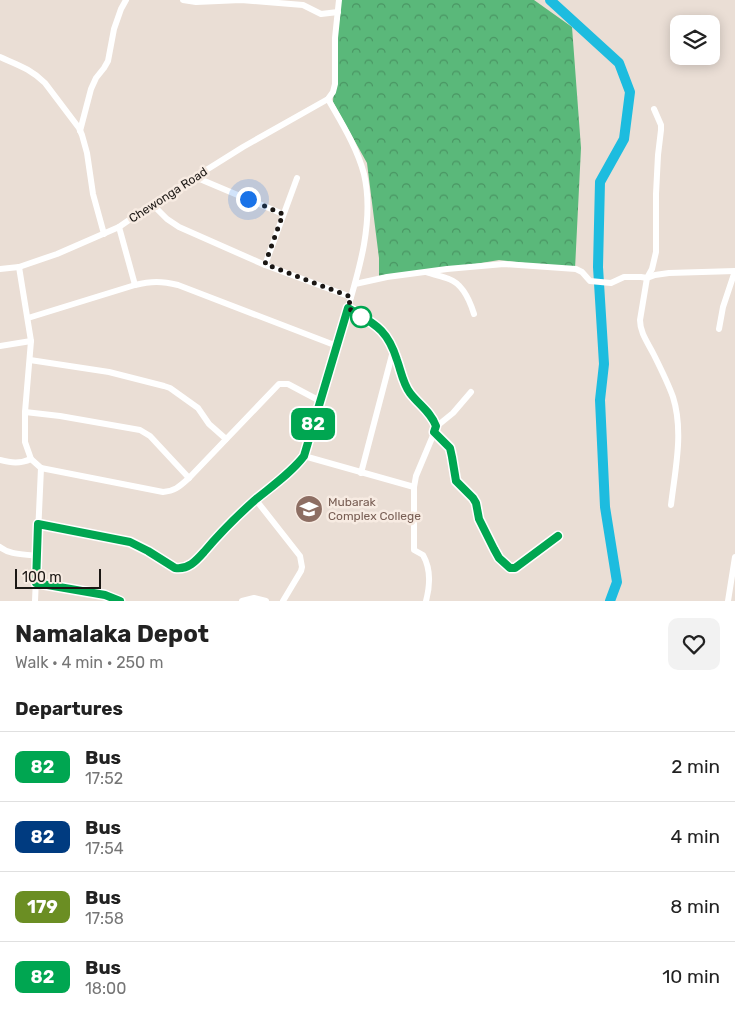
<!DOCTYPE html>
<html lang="en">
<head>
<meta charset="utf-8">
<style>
	:root { --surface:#fff; --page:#f2f2f2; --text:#222; --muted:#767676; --line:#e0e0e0 }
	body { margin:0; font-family:Rubik,sans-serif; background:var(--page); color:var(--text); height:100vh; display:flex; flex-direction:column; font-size:19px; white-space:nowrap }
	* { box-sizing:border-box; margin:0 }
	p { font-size:16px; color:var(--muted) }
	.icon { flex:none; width:28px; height:28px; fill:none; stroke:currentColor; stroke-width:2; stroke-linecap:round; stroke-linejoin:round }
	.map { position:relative; height:601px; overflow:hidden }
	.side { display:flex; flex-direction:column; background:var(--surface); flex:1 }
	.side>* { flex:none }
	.badge { padding:0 10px; border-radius:8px; font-size:18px; line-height:32px }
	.tools { position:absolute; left:670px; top:15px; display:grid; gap:10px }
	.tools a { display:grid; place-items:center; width:50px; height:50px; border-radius:10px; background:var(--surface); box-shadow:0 2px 12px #0003; font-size:25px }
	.scale { position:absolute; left:15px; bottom:12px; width:86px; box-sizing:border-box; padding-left:5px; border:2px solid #1b1714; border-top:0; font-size:14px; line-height:18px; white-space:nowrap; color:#1b1714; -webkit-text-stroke:4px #f7ebe2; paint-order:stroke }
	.you { position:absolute; width:25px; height:25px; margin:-12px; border:4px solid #fff; border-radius:50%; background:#1a73e8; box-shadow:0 0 0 8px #1a73e833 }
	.map>.badge { position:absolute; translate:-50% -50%; box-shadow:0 0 0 2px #fff }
	h2 { padding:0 15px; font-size:19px; line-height:45px }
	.round { display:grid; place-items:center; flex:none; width:52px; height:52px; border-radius:10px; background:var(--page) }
	.headline { display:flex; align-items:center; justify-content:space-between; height:85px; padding:0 15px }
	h1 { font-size:24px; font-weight:700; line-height:38px }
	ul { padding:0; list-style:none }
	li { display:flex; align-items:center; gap:15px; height:70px; padding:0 15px; border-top:1px solid var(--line) }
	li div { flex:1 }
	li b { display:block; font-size:19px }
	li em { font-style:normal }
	li .badge { min-width:55px; font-weight:700; text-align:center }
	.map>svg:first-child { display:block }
	.forest { fill:url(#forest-crowns) }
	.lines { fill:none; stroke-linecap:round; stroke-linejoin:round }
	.river { stroke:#1dbcdf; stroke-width:10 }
	.street { stroke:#fff; stroke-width:6 }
	.line-casing { stroke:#fff; stroke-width:11 }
	.line { stroke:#00a651; stroke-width:8 }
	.walk { stroke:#1b1714; stroke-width:5; stroke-dasharray:0 9 }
	.stop-dot { fill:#fff; stroke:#00a651; stroke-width:2.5 }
	.labels { text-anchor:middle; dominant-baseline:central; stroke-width:5; stroke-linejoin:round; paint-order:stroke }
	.street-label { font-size:12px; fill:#1b1714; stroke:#f7ebe2 }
	.education-label { font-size:12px; fill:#785e54; stroke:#f7ebe2; text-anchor:start }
</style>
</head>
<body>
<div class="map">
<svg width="735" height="601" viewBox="0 0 735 601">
	<defs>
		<pattern id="forest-crowns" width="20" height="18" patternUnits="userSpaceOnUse" patternTransform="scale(1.25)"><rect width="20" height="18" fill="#5ab87a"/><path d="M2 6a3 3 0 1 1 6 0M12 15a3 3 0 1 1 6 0" fill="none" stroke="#4a9563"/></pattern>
	</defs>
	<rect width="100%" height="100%" fill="#eaded5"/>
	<polygon class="forest" points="338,0 534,0 572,27 581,148 575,269 499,260 379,280 379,258 367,163 333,102"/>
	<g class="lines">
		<polyline class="river" points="550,0 619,63 630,92 624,139 600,182 598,267 604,364 600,400 605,507 617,582 610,601"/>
		<g class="street">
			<polyline points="183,0 196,2 241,0 303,5 321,14 338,12"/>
			<path d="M0,57C18,65 31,69 45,83L79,128L82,135L87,153L93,194L104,234"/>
			<path d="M654,109L661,125V130L658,155L656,194V252L652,269L647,278L640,320C640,333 648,343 654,355C661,369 668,383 673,397C684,432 675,470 671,505"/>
			<polyline points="80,131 91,89 96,78 104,68 108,61 114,29 121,9 126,0"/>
			<polyline points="195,177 283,214"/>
			<polyline points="152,204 167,219 179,227 265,265 351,297"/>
			<polyline points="119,227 135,285"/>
			<polyline points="265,265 297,178"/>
			<path d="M19,267L31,341L25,412V442L31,459L41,468L163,492C175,491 179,487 189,478L279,384H288L320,401"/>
			<polyline points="0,269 19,267 57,254 119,227 152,204 243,147 328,99 333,92 335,84 335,38 339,0"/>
			<path d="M426,272C434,275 442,276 449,279C463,284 470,301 474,314"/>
			<polyline points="355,284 387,277 447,269 504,264 576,269 582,272 590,281 611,283 624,277 641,277 647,278 655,275 669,273 735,271"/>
			<path d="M348,309C374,325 387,328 397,360C401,371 403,384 410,393C419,405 431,412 437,426L416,476L414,487V550L423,555C431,569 430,586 426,601"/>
			<path d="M28,318L135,285C151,281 162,281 178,285L337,346"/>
			<polyline points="719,329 723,307 735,271"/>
			<polyline points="0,346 31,341"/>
			<polyline points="30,360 109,372 164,386 170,388 198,408 209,424 226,439"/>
			<polyline points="25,412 60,416 140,430 150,436 189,478"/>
			<polyline points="437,426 453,413 471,392"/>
			<path d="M433,431C442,440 451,447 453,459C453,465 453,472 455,478C458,488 471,492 475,501C478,507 478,514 480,520C486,537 495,557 510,568H515L558,536"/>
			<polyline points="304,456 414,487"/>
			<path d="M0,460C11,463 20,464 31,459"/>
			<polyline points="361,473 393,351"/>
			<polyline points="256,500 300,556 302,567 301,571 283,601"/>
			<path d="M38,524L130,542L148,551L175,568C189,570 196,561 204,552C220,533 237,516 255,500C272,486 291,473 304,456C316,414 328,373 341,331C355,283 376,225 364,174C357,147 341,122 328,99"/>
			<path d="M0,547C10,555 24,554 37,556"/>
			<polyline points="36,583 105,595 120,601"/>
			<polyline points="35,601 41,468"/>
			<polyline points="242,601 254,598 266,601"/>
			<polyline points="728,601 735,557"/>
		</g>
	</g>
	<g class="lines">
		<g class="line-casing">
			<path id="line" d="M120,601L105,595L36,583L38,524L130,542L148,551L175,568C188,570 196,561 204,552C220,533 237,516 255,500C272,486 291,473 304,456L348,308C374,324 387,328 397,360C401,371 403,384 410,393C419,405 431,412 436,426L434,432L450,448L452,457L456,481L473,498L476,503L479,519L494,549L499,558L510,568H515L558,536"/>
		</g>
		<use href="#line" class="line"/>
		<polyline class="walk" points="248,199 283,214 265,264 351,297 348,308 361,317"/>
	</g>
	<defs>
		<g id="university-disc" transform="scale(1.4375)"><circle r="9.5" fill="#8d6e63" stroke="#f7ebe2"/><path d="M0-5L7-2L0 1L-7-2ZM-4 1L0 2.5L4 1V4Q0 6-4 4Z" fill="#fff"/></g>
	</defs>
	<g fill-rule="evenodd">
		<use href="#university-disc" x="309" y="509"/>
	</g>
	<circle class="stop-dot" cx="361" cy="317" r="10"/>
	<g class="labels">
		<g class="street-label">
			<text transform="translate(168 195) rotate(-33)">Chewonga Road</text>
		</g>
		<g class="education-label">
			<text x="328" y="502">Mubarak<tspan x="328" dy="14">Complex College</tspan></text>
		</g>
	</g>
</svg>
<div class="tools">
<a><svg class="icon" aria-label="layers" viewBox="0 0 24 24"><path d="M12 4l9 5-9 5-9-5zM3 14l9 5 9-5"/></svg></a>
</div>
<div class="scale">100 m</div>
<div class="you" style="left:248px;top:199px"></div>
<b class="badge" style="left:313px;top:424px;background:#00a651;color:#fff">82</b>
</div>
<section class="side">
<div class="headline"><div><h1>Namalaka Depot</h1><p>Walk · 4 min · 250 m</p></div><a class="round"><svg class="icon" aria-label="heart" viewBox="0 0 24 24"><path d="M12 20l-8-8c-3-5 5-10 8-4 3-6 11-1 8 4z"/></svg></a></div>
<h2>Departures</h2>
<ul>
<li><span class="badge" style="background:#00a651;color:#fff">82</span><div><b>Bus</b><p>17:52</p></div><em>2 min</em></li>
<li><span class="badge" style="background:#003b80;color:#fff">82</span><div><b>Bus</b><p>17:54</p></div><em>4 min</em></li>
<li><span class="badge" style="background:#6b8e23;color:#fff">179</span><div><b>Bus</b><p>17:58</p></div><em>8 min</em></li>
<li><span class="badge" style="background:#00a651;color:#fff">82</span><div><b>Bus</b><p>18:00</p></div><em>10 min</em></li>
</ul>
</section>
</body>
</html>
